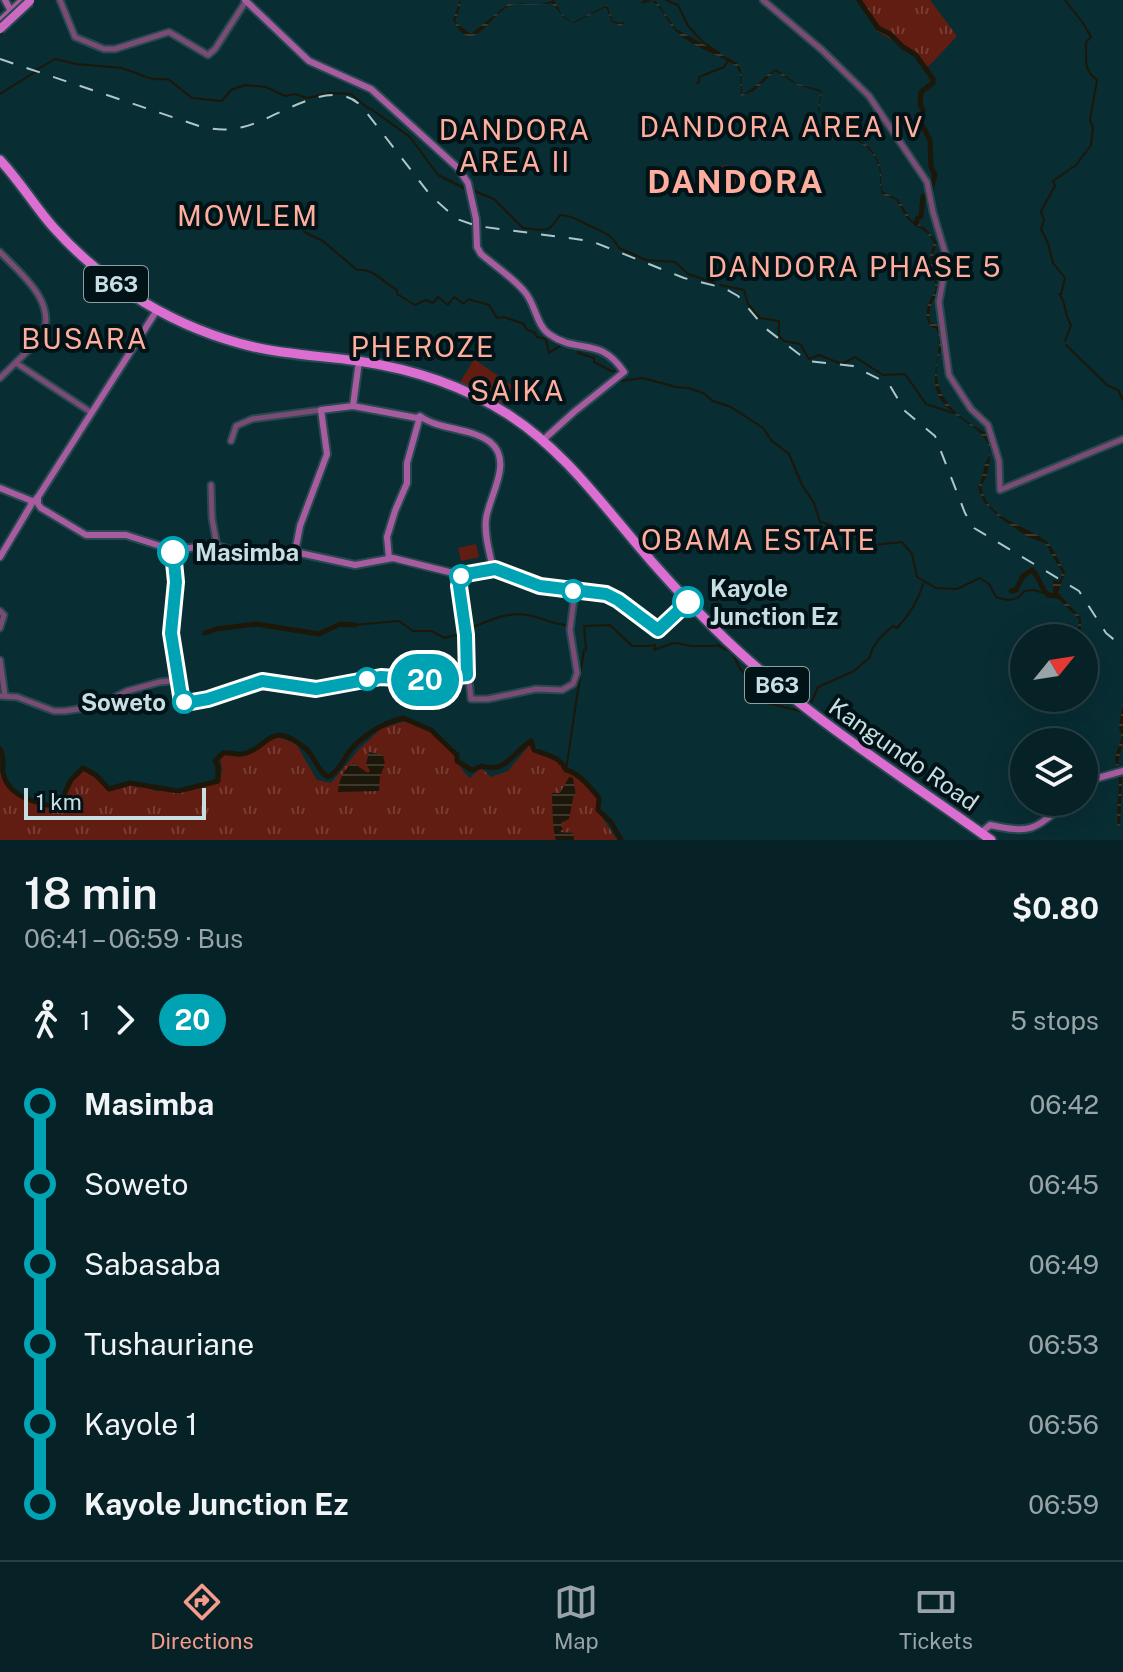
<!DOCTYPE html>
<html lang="en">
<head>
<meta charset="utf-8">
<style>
	:root { --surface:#062226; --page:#0f2a2e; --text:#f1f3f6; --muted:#98a4a7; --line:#273f43; --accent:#f49d8d }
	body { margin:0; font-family:"Public Sans",sans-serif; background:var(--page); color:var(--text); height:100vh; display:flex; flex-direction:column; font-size:30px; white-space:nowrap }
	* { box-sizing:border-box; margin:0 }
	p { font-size:26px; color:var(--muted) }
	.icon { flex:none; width:44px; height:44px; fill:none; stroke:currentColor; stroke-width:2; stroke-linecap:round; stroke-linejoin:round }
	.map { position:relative; height:840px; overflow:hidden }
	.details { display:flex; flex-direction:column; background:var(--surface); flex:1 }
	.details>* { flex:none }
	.badge { padding:0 16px; border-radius:26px; font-size:28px; line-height:52px }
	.needle { width:52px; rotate:60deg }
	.tools { position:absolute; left:1010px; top:624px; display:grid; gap:16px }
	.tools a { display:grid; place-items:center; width:88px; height:88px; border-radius:50%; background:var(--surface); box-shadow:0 8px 32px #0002,0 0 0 2px var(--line); font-size:40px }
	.scale { position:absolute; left:24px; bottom:20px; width:182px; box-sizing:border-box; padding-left:8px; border:4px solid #c7dee3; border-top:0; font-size:22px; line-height:28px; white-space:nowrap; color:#c7dee3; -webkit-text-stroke:6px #021317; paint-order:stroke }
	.map>.badge { position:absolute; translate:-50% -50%; box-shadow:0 0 0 4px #fff }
	.legs { display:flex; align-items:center; gap:12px; height:88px; padding:0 24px; font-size:26px }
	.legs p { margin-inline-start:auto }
	.head { display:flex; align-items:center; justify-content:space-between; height:136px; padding:0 24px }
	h1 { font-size:44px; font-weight:600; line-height:60px }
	ul { padding:0 24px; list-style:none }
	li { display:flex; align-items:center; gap:28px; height:80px; font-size:30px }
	li i { display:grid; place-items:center; width:12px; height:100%; margin:0 10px; background:currentColor }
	li i::after { content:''; width:20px; height:20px; margin:-10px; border:6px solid; border-radius:50%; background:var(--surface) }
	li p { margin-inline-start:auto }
	li:first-child i { background:linear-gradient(#0000 50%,currentColor 0) }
	li:last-child i { background:linear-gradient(currentColor 50%,#0000 0) }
	.menu { display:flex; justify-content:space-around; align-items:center; height:112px; border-top:2px solid var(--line); background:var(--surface); font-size:22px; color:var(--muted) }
	.menu a { display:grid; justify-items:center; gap:4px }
	.menu .on { color:var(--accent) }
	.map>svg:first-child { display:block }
	.grass { fill:url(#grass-tufts) }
	.garden { fill:#621d13 }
	.water { fill:url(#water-rules) }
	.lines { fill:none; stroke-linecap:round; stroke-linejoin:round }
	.stream { stroke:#1c1709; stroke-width:2 }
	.river { stroke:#1c1709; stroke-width:5 }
	.tertiary-casing { stroke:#27494f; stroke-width:9 }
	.secondary-casing { stroke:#27494f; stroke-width:10 }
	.trunk-casing { stroke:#27494f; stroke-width:13 }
	.tertiary { stroke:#7a4b74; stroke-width:5 }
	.secondary { stroke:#a85ca0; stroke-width:6 }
	.trunk { stroke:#db6ed0; stroke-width:9 }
	.rail { stroke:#afc7cc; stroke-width:2; stroke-dasharray:14 14; stroke-linecap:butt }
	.primary-bridge-casing { stroke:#27494f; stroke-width:12; stroke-linecap:butt }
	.primary-bridge { stroke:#cb69c1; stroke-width:8 }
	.line-1-casing { stroke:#fff; stroke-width:18 }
	.line-1 { stroke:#00a3b4; stroke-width:12 }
	.stop-1-dot { fill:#fff; stroke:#00a3b4; stroke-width:4 }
	.labels { text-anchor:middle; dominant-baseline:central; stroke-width:8; stroke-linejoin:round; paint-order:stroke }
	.shield { fill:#021317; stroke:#8ca1a6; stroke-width:2 }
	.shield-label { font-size:22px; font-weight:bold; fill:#c7dee3 }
	.stop-label { font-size:24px; font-weight:bold; fill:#c7dee3; stroke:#021317; text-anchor:start }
	.street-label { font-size:24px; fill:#c7dee3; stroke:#021317 }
	.quarter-label { font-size:28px; letter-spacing:2px; fill:#ffad9d; stroke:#021317 }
	.district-label { font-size:32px; font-weight:bold; letter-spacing:2px; fill:#ffad9d; stroke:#021317 }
</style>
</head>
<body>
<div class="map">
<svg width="1123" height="840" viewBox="0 0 1123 840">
	<defs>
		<pattern id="grass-tufts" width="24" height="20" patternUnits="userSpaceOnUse" patternTransform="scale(2)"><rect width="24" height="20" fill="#621d13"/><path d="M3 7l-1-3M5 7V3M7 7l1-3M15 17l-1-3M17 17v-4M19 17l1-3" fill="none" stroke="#773d35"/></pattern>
		<pattern id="water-rules" width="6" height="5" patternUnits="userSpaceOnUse" patternTransform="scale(2)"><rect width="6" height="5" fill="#1c1709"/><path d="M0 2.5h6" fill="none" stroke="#3c382d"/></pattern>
	</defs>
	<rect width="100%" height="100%" fill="#082d33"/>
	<g class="grass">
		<polygon points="860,0 930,0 957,36 929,66 922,67 911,51 877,31"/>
		<path d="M409,720C425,729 442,735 452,751C459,762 460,770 470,778L481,768L491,777L508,771L532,742L540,753L556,757L591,787L600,800L602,817L617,840H0V773C17,800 27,803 59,808L73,779L83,769L111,790L138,783L156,791H181L220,779L222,770L220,757L231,752L248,755L276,736L296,744L317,780L331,783L360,748L382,728Z"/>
	</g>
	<g class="garden">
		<polygon points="727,165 746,173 739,189 715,179 721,166"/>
		<polygon points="474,359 513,386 501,404 459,384"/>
		<polygon points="476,544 479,557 461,561 458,548"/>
	</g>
	<g class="water">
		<path d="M460,0L461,3L455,22L471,34L508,4L539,5L554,0L561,13L572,23L607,5L613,21L620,23L626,21L643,1L644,0L656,1L676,29L737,63L741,70L742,94C756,89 763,76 776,69L797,84L821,90C823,98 817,106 821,114C832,142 869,128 880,166C882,174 880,183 882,191L899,200L911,220L925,228L937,242L931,263L941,271L936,279L939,291C932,299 928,311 930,322L940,326C940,332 942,339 942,344C942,350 938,356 937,362C933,399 957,417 988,434C992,449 991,473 981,486C987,519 1023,524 1045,540C1053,546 1060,564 1065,572L1058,593L1081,618V638H1077L1079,619L1053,594V580L1060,581L1062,572L1045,543L1028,537L1000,518L984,502L978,488C982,479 983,473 985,464C986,462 990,455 990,453C990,426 943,418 936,389C932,370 942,346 938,334C935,324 936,332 930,325C922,315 930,298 936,290L934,279L940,273L928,264L934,242L927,233L908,220L896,200L882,194C879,185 881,176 879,167C872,143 850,137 829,131L818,110L821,92L797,85L775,71L754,91L741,96L740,73L736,66C718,54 697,49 680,35C668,26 664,9 652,1L641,4L621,26L612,22L606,7L574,23C563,21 559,9 551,3C536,7 525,1 512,5C489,12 474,61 453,20Z"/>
		<polygon points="1123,702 1123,742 1118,764 1122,780 1120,826 1123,830 1117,824 1119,780 1115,758 1122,736 1119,728"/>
		<path d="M369,752L383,755L385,764L380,776L379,791L338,792C339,780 343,769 353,763L368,773L370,771L366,764Z"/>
		<path d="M569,777L573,778L576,796L574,794L569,819L561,823L563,829L560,832L573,833L574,840H556C553,834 552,801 552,793H560Z"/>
	</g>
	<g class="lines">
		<g class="stream">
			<polyline points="666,0 678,5 688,26 703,42 719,53"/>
			<path d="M1065,0L1083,23L1091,37L1086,42C1087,58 1082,69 1097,80L1090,120L1093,127L1091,145L1076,165L1053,181L1055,186L1041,211L1044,221L1041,229L1048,243L1053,263L1065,278L1061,294H1059C1066,300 1064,315 1071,325L1065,341"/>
			<path d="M124,69C144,74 145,81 168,79L192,98L222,101L231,90L245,85L266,87L285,96L295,94L307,98L331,93L351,94L369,109"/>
			<polyline points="36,70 55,59 76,64 122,68"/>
			<polyline points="697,83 699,82 699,77 724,67 729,59"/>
			<polyline points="0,94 35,72"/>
			<polyline points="371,109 410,137 438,175 466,189"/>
			<path d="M472,190L494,199L523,228C547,230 547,235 560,215C571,216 574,218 584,223C599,231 611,232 619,248L646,260L675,262L688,274L715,283"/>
			<path d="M304,232L323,241L357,270C372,267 384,283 397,290V294L415,305L426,300L433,303L438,297L448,305L454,297L464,304L468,299L489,305L497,318L504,317L524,324L526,329L535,333L537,337L546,339L549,353L563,344"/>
			<polyline points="720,285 744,290 748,304 760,318 779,321 779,336 784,341 800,344 809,359 819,355 842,364 855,357 883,375 905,374 926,404 953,413"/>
			<polyline points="1066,345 1107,385 1118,390 1123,400"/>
			<polyline points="579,348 578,353 594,358 594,362 611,371 619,372"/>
			<path d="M620,381L643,378L676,387L688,388L703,393L713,401L731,407L763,428L772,441L789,454L802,485L814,503L820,522C837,525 851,536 864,546L902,542L912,554L917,577L936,588L957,589L980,578L989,584L996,597C1008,601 1017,602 1024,591L1034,590L1047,594"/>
			<polyline points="399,621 413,631 431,631 445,638 463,633"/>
			<polyline points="355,625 397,621"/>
			<path d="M466,629C487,623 504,611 527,615C542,617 554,626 570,625"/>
			<polyline points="676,643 691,646"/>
			<polyline points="717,645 732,652 740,669 752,681 756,696 763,702 804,712"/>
			<polyline points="647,646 655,645 654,650 656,649 674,643"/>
			<polyline points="692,646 715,646"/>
			<path d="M809,708L818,687L854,671L870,657C871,645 884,634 893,626L897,628C909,615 918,602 923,584"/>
			<polyline points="566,770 584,650 586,650 584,626 610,625 632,646 646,646"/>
		</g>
		<g class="river">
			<polyline points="859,0 878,28 890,34 903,47 916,55 933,79 933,83 921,92 920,104 923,110 921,123 930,140 931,167 935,175 930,193 923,197 921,216 917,219 916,224"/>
			<path d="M1011,591L1016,590L1023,576L1032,570C1040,578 1040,587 1048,595L1058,596"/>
			<polyline points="205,633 216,629 256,624 319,634 340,624 355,625"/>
			<path d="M0,749C5,756 2,764 3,772C6,797 38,804 58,807L71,780L83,768L96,775L109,789L130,783L178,791L218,781V766L215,761L223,753C230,752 236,755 242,754C268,750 269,718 305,748C315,756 317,771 328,777C340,771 344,757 353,747C368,732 382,724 403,718L431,730L457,755V761L472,770L482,766C506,774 513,752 531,741L534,750C546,755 560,756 566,770C579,773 591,788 599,798L598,810L611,822L621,840"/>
		</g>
		<g class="tertiary-casing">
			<g id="tertiary">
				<polyline points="60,0 75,37 104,49 115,49 169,32 208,55 215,49 246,1"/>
				<polyline points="763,0 822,50 869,96 927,182 933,212 947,259 939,302 949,375 971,409 988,425 999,461 1000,490 1123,439"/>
				<path d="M0,252C21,274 58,302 42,337L0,378"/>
				<polyline points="16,363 92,413"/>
				<polyline points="231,441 236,426 252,419 321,410"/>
				<polyline points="211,485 212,518 217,546"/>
				<polyline points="173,550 176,582 171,633 182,702 208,699 262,681 316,689 387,677 425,680 467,675"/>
				<polyline points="461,575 459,586 471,699 488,699 536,689 562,690 573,684 577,673 570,630 575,591"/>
				<polyline points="0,611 4,615 0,628"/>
				<polyline points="0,660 5,696"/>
				<polyline points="0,696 17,697 54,711 65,711 98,706 127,691 160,682 180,680"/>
			</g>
		</g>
		<g class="secondary-casing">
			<g id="secondary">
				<polyline points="5,0 11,11"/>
				<path d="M245,0L309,61L371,89L458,168L468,183L476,219L477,247L481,254C495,266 512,277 524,291C535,302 536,325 549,334C578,355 599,335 624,372L574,412L543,440"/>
				<polyline points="0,21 22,0"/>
				<polyline points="353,406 359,361"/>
				<polyline points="0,488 32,501"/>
				<polyline points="38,497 38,504 41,508 86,535 126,535 173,550 214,545 261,559 295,552 355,565 393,558 461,575 495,569 540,586 611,595 658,630 687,601"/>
				<polyline points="31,504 38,497 157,310"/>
				<path d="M295,552L300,526L327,454L321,410L353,406L417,418L420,416C438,430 470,427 490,442C514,461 489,496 486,519C484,536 490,553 493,569"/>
				<polyline points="0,557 31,505"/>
				<polyline points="389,558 387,537 395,511 407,483 407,463 419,420"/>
				<polyline points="1084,786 1098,778 1123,771"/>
				<path d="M981,833L990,825C1032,834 1035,830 1066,802"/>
			</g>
		</g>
		<g class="trunk-casing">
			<path id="trunk" d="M0,160C20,181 35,207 54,228C107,287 177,329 254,347C288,355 323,356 358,361C413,369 463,385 509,415C560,448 596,496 635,542C660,572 687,601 715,629C798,711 896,772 991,840"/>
		</g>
		<use href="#tertiary" class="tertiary"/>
		<use href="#secondary" class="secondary"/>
		<use href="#trunk" class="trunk"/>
		<path class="rail" d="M0,59L199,126C214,130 228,131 243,127C278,119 333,73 363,108L431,196L457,219L477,226L591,241L684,278L724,288L738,296L765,328L808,361L853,366L889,384L905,411L935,436L965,513L974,528L1079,591L1106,633L1123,647"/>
		<g class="primary-bridge-casing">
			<polyline id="primary-bridge" points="0,29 30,1"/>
		</g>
		<use href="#primary-bridge" class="primary-bridge"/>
	</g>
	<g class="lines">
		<g class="line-1-casing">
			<polyline id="line-1" points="173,552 176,582 171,633 182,702 186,703 208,699 262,681 316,689 381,677 425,680 467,675 466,635 459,586 461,575 495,569 540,586 606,594 618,600 658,630 688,602"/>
		</g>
		<use href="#line-1" class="line-1"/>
	</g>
	<g class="stop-1-dot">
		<circle cx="173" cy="552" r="14"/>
		<circle cx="461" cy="576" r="10"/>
		<circle cx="573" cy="591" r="10"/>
		<circle cx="688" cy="602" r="14"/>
		<circle cx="367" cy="679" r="10"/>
		<circle cx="184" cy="702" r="10"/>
	</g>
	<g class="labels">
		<g class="shield">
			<rect x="84" y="266" width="64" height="36" rx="6"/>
			<rect x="745" y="667" width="64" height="36" rx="6"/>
		</g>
		<g class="shield-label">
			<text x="116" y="284">B63</text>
			<text x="777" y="685">B63</text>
		</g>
		<g class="stop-label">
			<text x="195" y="552">Masimba</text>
			<text x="710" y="588">Kayole<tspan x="710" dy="28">Junction Ez</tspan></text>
			<text x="166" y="702" text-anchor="end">Soweto</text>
		</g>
		<g class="street-label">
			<text transform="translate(904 754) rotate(35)">Kangundo Road</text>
		</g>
		<g class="quarter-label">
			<text x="782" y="126">DANDORA AREA IV</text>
			<text x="515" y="129">DANDORA<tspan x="515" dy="32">AREA II</tspan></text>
			<text x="248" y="215">MOWLEM</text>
			<text x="855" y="266">DANDORA PHASE 5</text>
			<text x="85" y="338">BUSARA</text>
			<text x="423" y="346">PHEROZE</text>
			<text x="518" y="390">SAIKA</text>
			<text x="759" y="539">OBAMA ESTATE</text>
		</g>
		<g class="district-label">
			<text x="736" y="181">DANDORA</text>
		</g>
	</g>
</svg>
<div class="tools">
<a><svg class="needle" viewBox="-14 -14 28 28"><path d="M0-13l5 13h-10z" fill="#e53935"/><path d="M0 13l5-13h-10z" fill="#98a4a7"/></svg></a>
<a><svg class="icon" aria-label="layers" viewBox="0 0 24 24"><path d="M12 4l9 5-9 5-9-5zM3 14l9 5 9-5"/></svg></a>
</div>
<div class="scale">1 km</div>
<b class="badge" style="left:425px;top:680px;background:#00a3b4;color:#fff">20</b>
</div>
<section class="details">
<div class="head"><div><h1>18 min</h1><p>06:41 – 06:59 · Bus</p></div><b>$0.80</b></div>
<div class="legs"><svg class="icon" aria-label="walk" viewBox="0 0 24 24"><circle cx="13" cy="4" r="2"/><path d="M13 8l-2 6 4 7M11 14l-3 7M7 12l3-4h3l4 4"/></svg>1<svg class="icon" aria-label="forward" viewBox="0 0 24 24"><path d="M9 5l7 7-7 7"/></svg><b class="badge" style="background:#00a3b4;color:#fff">20</b><p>5 stops</p></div>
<ul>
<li><i style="color:#00a3b4"></i><b>Masimba</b><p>06:42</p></li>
<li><i style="color:#00a3b4"></i><span>Soweto</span><p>06:45</p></li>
<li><i style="color:#00a3b4"></i><span>Sabasaba</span><p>06:49</p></li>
<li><i style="color:#00a3b4"></i><span>Tushauriane</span><p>06:53</p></li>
<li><i style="color:#00a3b4"></i><span>Kayole 1</span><p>06:56</p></li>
<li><i style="color:#00a3b4"></i><b>Kayole Junction Ez</b><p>06:59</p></li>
</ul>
</section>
<nav class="menu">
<a class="on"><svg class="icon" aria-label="directions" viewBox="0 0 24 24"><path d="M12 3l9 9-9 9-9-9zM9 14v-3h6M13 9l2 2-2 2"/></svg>Directions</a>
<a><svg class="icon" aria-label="map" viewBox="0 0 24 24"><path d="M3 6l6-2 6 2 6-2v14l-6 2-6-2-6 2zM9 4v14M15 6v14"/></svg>Map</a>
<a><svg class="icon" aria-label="tickets" viewBox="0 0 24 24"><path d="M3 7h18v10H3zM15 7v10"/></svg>Tickets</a>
</nav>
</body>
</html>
